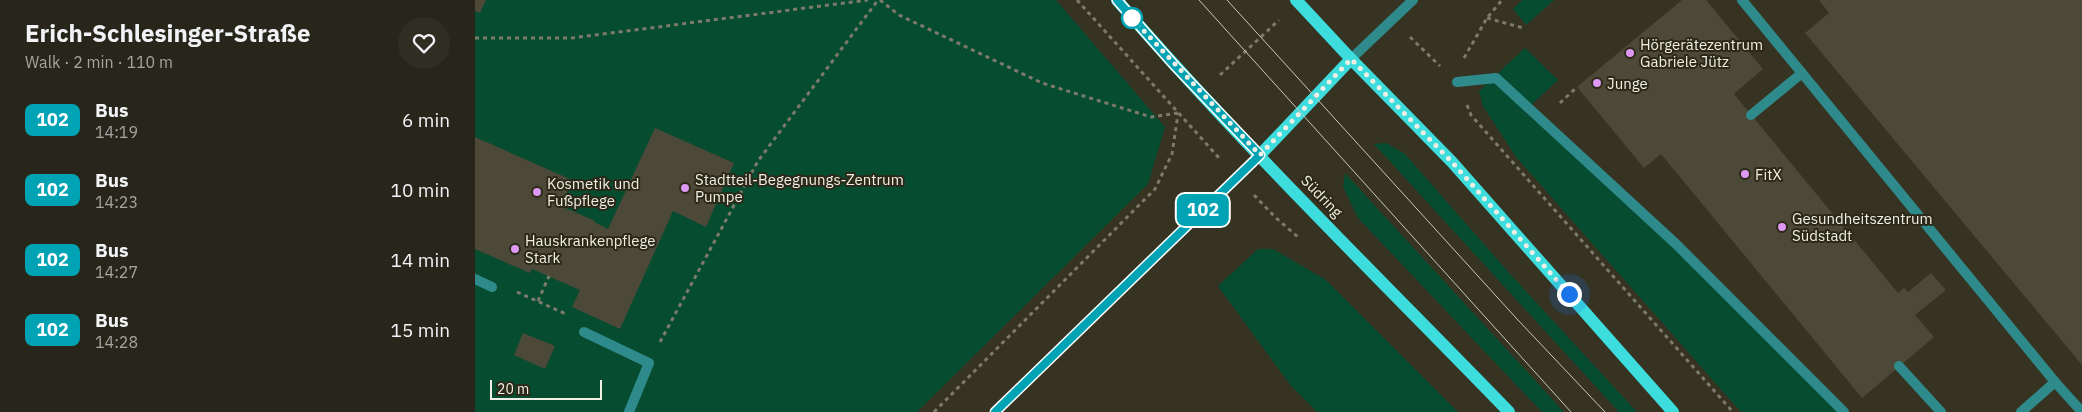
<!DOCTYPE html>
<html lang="en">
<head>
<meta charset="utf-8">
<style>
	:root { --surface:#28261a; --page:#302e23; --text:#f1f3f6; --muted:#a5a5a2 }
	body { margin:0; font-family:"IBM Plex Sans",sans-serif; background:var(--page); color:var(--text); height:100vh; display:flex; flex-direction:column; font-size:19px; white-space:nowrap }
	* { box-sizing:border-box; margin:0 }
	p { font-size:16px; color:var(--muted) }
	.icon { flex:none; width:28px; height:28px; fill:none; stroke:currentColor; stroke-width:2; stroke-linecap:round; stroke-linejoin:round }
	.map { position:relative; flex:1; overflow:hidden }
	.panel { display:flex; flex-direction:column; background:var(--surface); width:475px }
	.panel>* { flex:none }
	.badge { padding:0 10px; border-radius:8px; font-size:18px; line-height:32px }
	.scale { position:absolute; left:15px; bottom:12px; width:112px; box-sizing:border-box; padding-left:5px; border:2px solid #f1efe5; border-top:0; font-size:14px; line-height:18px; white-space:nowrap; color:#f1efe5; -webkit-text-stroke:4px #2c2918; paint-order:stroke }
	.you { position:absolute; width:25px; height:25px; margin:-12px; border:4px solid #fff; border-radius:50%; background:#1a73e8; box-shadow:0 0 0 8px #1a73e833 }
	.map>.badge { position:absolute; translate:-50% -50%; box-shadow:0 0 0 2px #fff }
	.round { display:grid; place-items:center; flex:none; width:52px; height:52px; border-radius:26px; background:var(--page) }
	.summary { display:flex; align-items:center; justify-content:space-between; height:85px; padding:0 25px }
	h1 { font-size:24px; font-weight:700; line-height:38px }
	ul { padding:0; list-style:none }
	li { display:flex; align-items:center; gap:15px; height:70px; padding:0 25px }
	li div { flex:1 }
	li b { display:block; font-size:19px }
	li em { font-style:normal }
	li .badge { min-width:55px; font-weight:700; text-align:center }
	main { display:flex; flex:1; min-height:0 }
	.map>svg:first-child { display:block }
	.green { fill:#064c31 }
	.building { fill:#4c4938 }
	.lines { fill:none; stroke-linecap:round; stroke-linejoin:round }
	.path { stroke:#7d7a6c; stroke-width:3; stroke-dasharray:4 4; stroke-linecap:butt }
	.service { stroke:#2f8b8b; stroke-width:10 }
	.minor { stroke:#2f8b8b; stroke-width:10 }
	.tertiary { stroke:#2f8b8b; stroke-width:10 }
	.primary { stroke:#3ddddd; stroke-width:12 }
	.tram { stroke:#c9c7bc; stroke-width:1 }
	.line-casing { stroke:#fff; stroke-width:11 }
	.line { stroke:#00a3b4; stroke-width:8 }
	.walk { stroke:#f1efe5; stroke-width:5; stroke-dasharray:0 9 }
	.stop-dot { fill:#fff; stroke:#00a3b4; stroke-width:2.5 }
	.poi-dot { fill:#dd98f3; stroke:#2c2918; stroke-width:2 }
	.labels { text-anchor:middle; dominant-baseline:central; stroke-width:4; stroke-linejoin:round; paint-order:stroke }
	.poi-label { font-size:15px; fill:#f1efe5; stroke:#2c2918; text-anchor:start }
	.street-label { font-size:15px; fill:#f1efe5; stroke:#2c2918 }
</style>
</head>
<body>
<main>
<section class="panel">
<div class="summary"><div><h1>Erich-Schlesinger-Straße</h1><p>Walk · 2 min · 110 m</p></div><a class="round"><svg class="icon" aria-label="heart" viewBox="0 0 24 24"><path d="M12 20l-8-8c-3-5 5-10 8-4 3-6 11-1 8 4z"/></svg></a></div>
<ul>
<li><span class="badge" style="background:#00a3b4;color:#fff">102</span><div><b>Bus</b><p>14:19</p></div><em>6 min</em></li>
<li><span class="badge" style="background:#00a3b4;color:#fff">102</span><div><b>Bus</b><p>14:23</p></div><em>10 min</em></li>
<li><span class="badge" style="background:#00a3b4;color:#fff">102</span><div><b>Bus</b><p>14:27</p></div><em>14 min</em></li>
<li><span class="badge" style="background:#00a3b4;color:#fff">102</span><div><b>Bus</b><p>14:28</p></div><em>15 min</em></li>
</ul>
</section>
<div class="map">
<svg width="1607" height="412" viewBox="0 0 1607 412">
	<rect width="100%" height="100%" fill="#363322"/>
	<g class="green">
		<polygon points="0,0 581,0 690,127 673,184 442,412 0,412"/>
		<polygon points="1047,0 1079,0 1051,25 1038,9"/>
		<polygon points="1050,48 1083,80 1053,108 1369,412 1266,412 1041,157 1008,106 1004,91"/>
		<polygon points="911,143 930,154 1036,275 1162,412 1144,412 899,144"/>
		<polygon points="870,173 1089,412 1067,412 883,218 868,187"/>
		<polygon points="783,249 798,249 851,280 983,412 842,412 816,386 743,286"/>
	</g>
	<g class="building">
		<polygon points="0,0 11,0 5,13 0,11"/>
		<polygon points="1207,0 1231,0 1288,69 1259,94 1423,293 1429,288 1433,292 1456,273 1471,290 1440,315 1459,337 1387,398 1186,154 1169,168 1102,87"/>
		<polygon points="1344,0 1607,0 1607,365 1330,33 1354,13"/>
		<polygon points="180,128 259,163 231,227 198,211 145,329 97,307 105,290 57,269 55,273 0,249 0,137 97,180 86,206 120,221 119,222 133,229"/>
		<polygon points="48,333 80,346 70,369 39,355"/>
	</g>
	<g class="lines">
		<g class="path">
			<polyline points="405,0 424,15 567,83 676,117 703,113"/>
			<polyline points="602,0 745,159"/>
			<polyline points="1012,18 1048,28"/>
			<polyline points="935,37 965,66"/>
			<polyline points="0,38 97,38 393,0"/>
			<polyline points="989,58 1012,18 1027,0"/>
			<polyline points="745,75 804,20"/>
			<polyline points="1085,103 1102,87"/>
			<polyline points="992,105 996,115 1258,412"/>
			<polyline points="779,195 801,218 823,237"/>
			<polyline points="42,292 91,314"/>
			<polyline points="63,301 74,276"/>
			<polyline points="185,342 283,161 403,0"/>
			<polyline points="459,412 680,189 697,154 703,114"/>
		</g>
		<g class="service">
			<polyline points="1267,0 1580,382 1607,412"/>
			<polyline points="982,82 1021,78 1201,244 1369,412"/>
			<polyline points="1276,115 1327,73"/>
			<polyline points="0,279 17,287"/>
			<polyline points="109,332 174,363 154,412"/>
			<polyline points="1424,366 1466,412"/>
			<polyline points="1546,412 1580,382"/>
		</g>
		<polyline class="minor" points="520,412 785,155"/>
		<polyline class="tertiary" points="876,59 938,0"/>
		<g class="primary">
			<path d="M642,0C766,143 902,276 1034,412"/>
			<polyline points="821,0 876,59 977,162 1198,412"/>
			<polyline points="785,155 876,59"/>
		</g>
		<g class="tram">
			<polyline points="724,0 1096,412"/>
			<polyline points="752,0 1042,319 1130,412"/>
		</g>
	</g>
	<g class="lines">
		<g class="line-casing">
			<polyline id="line" points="520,412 785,155 700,66 642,0"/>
		</g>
		<use href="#line" class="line"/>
		<polyline class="walk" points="657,18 785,155 876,59 977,162 1094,294"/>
	</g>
	<circle class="stop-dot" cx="657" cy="18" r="10"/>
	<g class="poi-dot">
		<circle cx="1155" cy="53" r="5"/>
		<circle cx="1122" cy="83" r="5"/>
		<circle cx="1270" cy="174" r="5"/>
		<circle cx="210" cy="188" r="5"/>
		<circle cx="62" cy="192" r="5"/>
		<circle cx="1307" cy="227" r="5"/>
		<circle cx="40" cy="249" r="5"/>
	</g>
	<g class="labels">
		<g class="poi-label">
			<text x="1165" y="44">Hörgerätezentrum<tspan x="1165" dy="17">Gabriele Jütz</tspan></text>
			<text x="1132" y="83">Junge</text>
			<text x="1280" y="174">FitX</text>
			<text x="220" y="179">Stadtteil-Begegnungs-Zentrum<tspan x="220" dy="17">Pumpe</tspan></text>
			<text x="72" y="183">Kosmetik und<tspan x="72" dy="17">Fußpflege</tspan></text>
			<text x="1317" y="218">Gesundheitszentrum<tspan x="1317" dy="17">Südstadt</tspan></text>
			<text x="50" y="240">Hauskrankenpflege<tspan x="50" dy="17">Stark</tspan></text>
		</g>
		<g class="street-label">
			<text transform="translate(847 196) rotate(46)">Südring</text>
		</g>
	</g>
</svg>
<div class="scale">20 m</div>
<div class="you" style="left:1094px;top:294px"></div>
<b class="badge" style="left:728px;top:210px;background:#00a3b4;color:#fff">102</b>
</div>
</main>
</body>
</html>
